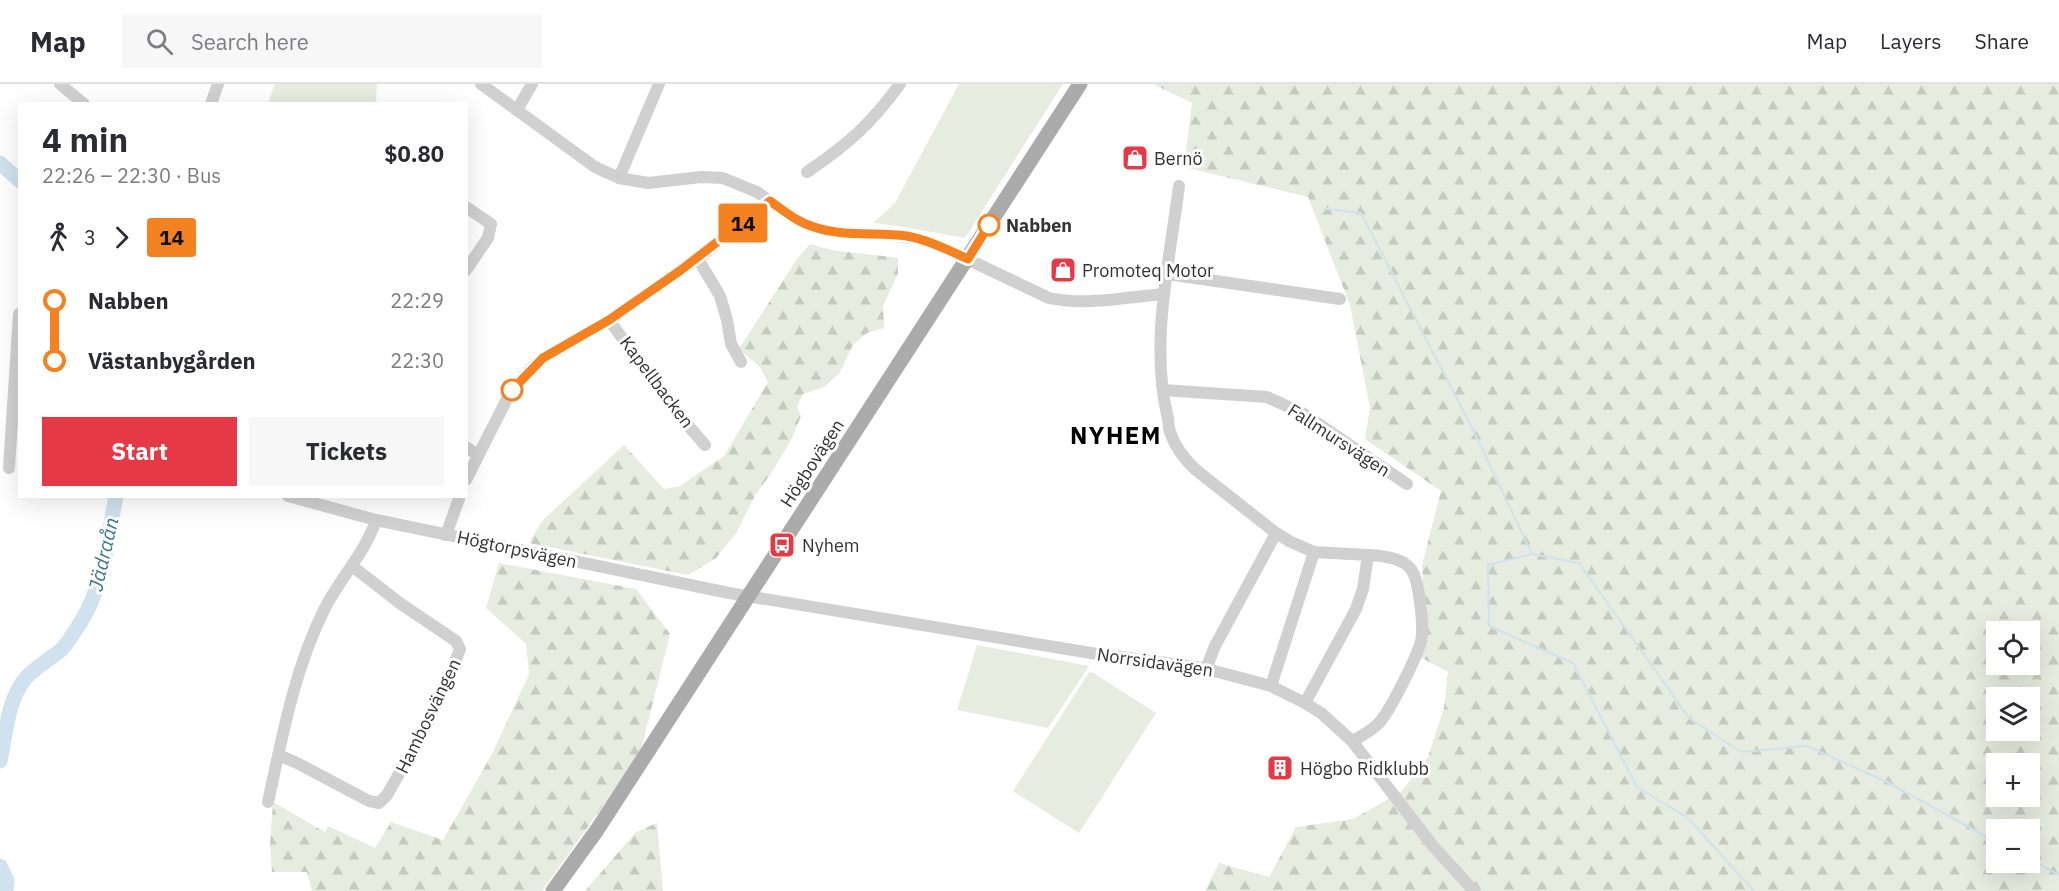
<!DOCTYPE html>
<html lang="en">
<head>
<meta charset="utf-8">
<style>
	:root { --surface:#fff; --page:#f7f7f7; --text:#2b2b33; --muted:#7c7c81; --line:#e1e1e2; --accent:#e63946 }
	body { margin:0; font-family:"IBM Plex Sans",sans-serif; background:var(--page); color:var(--text); height:100vh; display:flex; flex-direction:column; font-size:22px; white-space:nowrap }
	* { box-sizing:border-box; margin:0 }
	p { font-size:20px; color:var(--muted) }
	.icon { flex:none; width:33px; height:33px; fill:none; stroke:currentColor; stroke-width:2; stroke-linecap:round; stroke-linejoin:round }
	.map { position:relative; flex:1; overflow:hidden }
	.sheet { position:absolute; left:18px; top:18px; width:450px; height:396px; display:flex; flex-direction:column; background:var(--surface); border-radius:0px; box-shadow:0 6px 24px #0002 }
	.sheet>* { flex:none }
	.badge { padding:0 12px; border-radius:4px; font-size:21px; line-height:39px }
	.controls { position:absolute; left:1986px; top:537px; display:grid; gap:12px }
	.controls a { display:grid; place-items:center; width:54px; height:54px; border-radius:0px; background:var(--surface); box-shadow:0 6px 24px #0002; font-size:30px }
	.map>.badge { position:absolute; translate:-50% -50%; box-shadow:0 0 0 3px #fff }
	.legs { display:flex; align-items:center; gap:9px; height:66px; padding:0 24px; font-size:20px }
	.legs p { margin-inline-start:auto }
	.overview { display:flex; align-items:center; justify-content:space-between; height:102px; padding:0 24px }
	h1 { font-size:33px; font-weight:800; line-height:45px }
	.cta { display:flex; gap:12px; margin-top:auto; padding:12px 24px }
	.cta a { flex:1; height:69px; border-radius:0px; background:var(--accent); color:#fff; font-size:24px; font-weight:800; line-height:69px; text-align:center }
	.cta a+a { background:var(--page); color:var(--text) }
	ul { padding:0 24px; list-style:none }
	li { display:flex; align-items:center; gap:21px; height:60px; font-size:22px }
	li i { display:grid; place-items:center; width:9px; height:100%; margin:0 8px; background:currentColor }
	li i::after { content:''; width:15px; height:15px; margin:-8px; border:4px solid; border-radius:50%; background:var(--surface) }
	li p { margin-inline-start:auto }
	li:first-child i { background:linear-gradient(#0000 50%,currentColor 0) }
	li:last-child i { background:linear-gradient(currentColor 50%,#0000 0) }
	header { display:flex; align-items:center; gap:36px; box-sizing:border-box; height:84px; padding:0 30px; background:var(--surface); border-bottom:2px solid var(--line) }
	header strong { font-size:28px }
	nav { display:flex; gap:33px; margin-inline-start:auto; font-size:21px }
	.search { width:420px; height:54px; background:var(--page); display:flex; align-items:center; gap:15px; box-sizing:border-box; padding:0 21px; border-radius:0px; color:var(--muted); font-size:22px }
	.map>svg:first-child { display:block }
	.green { fill:#e6ecdf }
	.forest { fill:url(#forest-firs); fill-rule:evenodd }
	.lines { fill:none; stroke-linecap:round; stroke-linejoin:round }
	.stream { stroke:#cfe2ee; stroke-width:2 }
	.river { stroke:#cfe2ee; stroke-width:15 }
	.minor { stroke:#d0d0d0; stroke-width:12 }
	.major { stroke:#ababab; stroke-width:15 }
	.line-1-casing { stroke:#fff; stroke-width:14 }
	.line-1 { stroke:#f58220; stroke-width:9 }
	.stop-1-dot { fill:#fff; stroke:#f58220; stroke-width:3 }
	.labels { text-anchor:middle; dominant-baseline:central; stroke-width:6; stroke-linejoin:round; paint-order:stroke }
	.poi-label { font-size:18px; fill:#333; stroke:#fff; text-anchor:start }
	.stop-label { font-size:18px; font-weight:bold; fill:#333; stroke:#fff; text-anchor:start }
	.street-label { font-size:18px; fill:#333; stroke:#fff }
	.water-label { font-size:20px; font-style:italic; fill:#3f7597; stroke:#fff }
	.district-label { font-size:24px; font-weight:bold; letter-spacing:1.5px; fill:#000; stroke:#fff }
</style>
</head>
<body>
<header>
<strong>Map</strong>
<div class="search"><svg class="icon" aria-label="search" viewBox="0 0 24 24"><circle cx="10" cy="10" r="6"/><path d="M15 15l6 6"/></svg>Search here</div>
<nav><a>Map</a><a>Layers</a><a>Share</a></nav>
</header>
<div class="map">
<svg width="2059" height="807" viewBox="0 0 2059 807">
	<defs>
		<pattern id="forest-firs" width="22" height="20" patternUnits="userSpaceOnUse" patternTransform="scale(1.5)"><rect width="22" height="20" fill="#e6ecdf"/><path d="M5 1l3.5 6h-7zM16 11l3.5 6h-7z" fill="#c6cbc0"/></pattern>
	</defs>
	<rect width="100%" height="100%" fill="#fff"/>
	<g class="green">
		<polygon points="275,0 377,0 376,19 268,19"/>
		<polygon points="959,0 1063,0 965,154 898,142 873,139 895,119"/>
		<polygon points="977,561 1089,582 1048,644 957,626"/>
		<polygon points="1090,587 1156,629 1079,749 1013,707"/>
	</g>
	<g class="forest">
		<path d="M1153,0H2059V807H1205L1219,779L1269,793L1296,743L1353,735L1401,708L1428,673L1444,624L1448,588L1420,573L1426,553L1422,481L1441,407L1365,355L1370,324L1350,221L1308,113L1184,83L1192,19ZM1996,548H2030V580H1996ZM1996,614H2030V646H1996ZM1996,680H2030V712H1996ZM1996,746H2030V778H1996Z"/>
		<path d="M810,160C839,170 868,169 898,174V190L883,222L884,244L867,249L853,261L839,290L824,303L803,310L797,323L801,332L791,356L772,388L756,410L736,449L716,474L688,491L529,459L542,437L624,361L664,405L680,402L724,372L768,298L760,283L739,265L797,175Z"/>
		<polygon points="499,479 636,505 670,550 640,670 542,807 312,807 307,788 272,788 270,761 273,718 325,748 328,742 375,764 391,738 443,756 492,670 529,590 526,560 486,524"/>
		<polygon points="657,739 663,807 585,807 636,748"/>
	</g>
	<g class="lines">
		<g class="stream">
			<polyline points="1327,125 1361,129 1473,346 1532,470 1579,479 1689,634 1741,668 1807,662 1887,698 1996,758"/>
			<polyline points="1532,470 1488,481 1489,542 1573,579 1637,703 1688,734 1754,807"/>
			<polyline points="2030,775 2059,791"/>
		</g>
		<g class="river">
			<polyline points="0,79 20,97"/>
			<path d="M0,677C6,651 7,617 25,595C35,583 49,576 61,566C69,558 76,545 82,536C104,500 108,453 116,412"/>
			<polyline points="0,782 7,797 6,807"/>
		</g>
		<g class="minor">
			<polyline points="60,0 84,20"/>
			<path d="M481,0L595,83L619,94L648,99L701,93L723,94L757,108L794,134L813,143L828,147L889,151L923,156L946,165L1049,214C1086,222 1127,213 1164,210"/>
			<polyline points="211,20 218,0"/>
			<polyline points="517,26 532,0"/>
			<path d="M807,88C847,61 871,40 900,0"/>
			<polyline points="619,94 659,0"/>
			<path d="M1179,102C1170,175 1150,258 1167,330C1169,336 1168,342 1170,348C1175,363 1184,375 1196,386L1276,449L1215,562L1206,585"/>
			<polyline points="466,123 491,140 488,154 466,186"/>
			<polyline points="698,175 720,212 727,236 731,260 741,278"/>
			<polyline points="1167,190 1340,215"/>
			<polyline points="609,236 678,330 705,361"/>
			<polyline points="1163,306 1267,313 1304,330 1407,400"/>
			<polyline points="466,363 478,371"/>
			<polyline points="9,384 19,230"/>
			<polyline points="466,396 512,305 531,284 543,274 609,236 698,175 770,117"/>
			<polyline points="288,412 376,436 729,509 1091,569 1203,584 1271,602 1305,619 1321,629 1352,657 1433,762 1474,807"/>
			<polyline points="1276,449 1291,458 1314,468 1368,471 1363,505 1356,525 1305,619"/>
			<polyline points="446,451 460,412"/>
			<polyline points="1271,602 1314,468"/>
			<path d="M1352,657C1362,652 1371,647 1379,639C1390,627 1417,573 1421,557C1424,543 1421,525 1419,511C1417,501 1416,489 1408,482C1398,473 1381,472 1368,471"/>
			<polyline points="279,671 297,679 369,717 379,719 387,711 429,637 457,573 460,565 456,557 401,520 352,482"/>
			<path d="M268,718C282,654 294,587 323,528C338,496 365,470 376,436"/>
		</g>
		<polyline class="major" points="553,807 597,746 1080,0"/>
	</g>
	<g class="lines">
		<g class="line-1-casing">
			<path id="line-1" d="M512,306L543,274L609,236L681,186L770,117C784,127 797,138 814,143C843,153 876,148 907,152C928,156 948,166 968,175L989,141"/>
		</g>
		<use href="#line-1" class="line-1"/>
	</g>
	<defs>
		<g id="shop-square" transform="scale(1.35)"><rect x="-9" y="-9" width="18" height="18" rx="4" fill="#e63946" stroke="#fff"/><path d="M-5-2.5h2.3a2.7 3.5 0 0 1 5.4 0H5L5.5 6h-11ZM-1.5-2.5h3a1.5 2.3 0 0 0-3 0Z" fill="#fff"/></g>
		<g id="bus-square" transform="scale(1.35)"><rect x="-9" y="-9" width="18" height="18" rx="4" fill="#e63946" stroke="#fff"/><path d="M-5-6H5V4H4V6H2V4H-2V6H-4V4H-5ZM-3.5-4V0h7V-4ZM-3.5 1.2v1.5H-2V1.2ZM2 1.2v1.5H3.5V1.2Z" fill="#fff"/></g>
		<g id="building-square" transform="scale(1.35)"><rect x="-9" y="-9" width="18" height="18" rx="4" fill="#e63946" stroke="#fff"/><path d="M-4-6H4V6H1V3H-1V6H-4ZM-2.5-4.3h1.7v1.8h-1.7ZM.8-4.3h1.7v1.8H.8ZM-2.5-1h1.7V.8h-1.7ZM.8-1h1.7V.8H.8Z" fill="#fff"/></g>
	</defs>
	<g fill-rule="evenodd">
		<use href="#shop-square" x="1135" y="74"/>
		<use href="#shop-square" x="1063" y="186"/>
		<use href="#bus-square" x="782" y="461"/>
		<use href="#building-square" x="1280" y="684"/>
	</g>
	<g class="stop-1-dot">
		<circle cx="989" cy="141" r="10"/>
		<circle cx="512" cy="306" r="10"/>
	</g>
	<g class="labels">
		<g class="poi-label">
			<text x="1154" y="74">Bernö</text>
			<text x="1082" y="186">Promoteq Motor</text>
			<text x="802" y="461">Nyhem</text>
			<text x="1300" y="684">Högbo Ridklubb</text>
		</g>
		<g class="stop-label">
			<text x="1006" y="141">Nabben</text>
		</g>
		<g class="street-label">
			<text transform="translate(657 298) rotate(53)">Kapellbacken</text>
			<text transform="translate(1339 356) rotate(33)">Fallmursvägen</text>
			<text transform="translate(812 379) rotate(-57)">Högbovägen</text>
			<text transform="translate(517 465) rotate(12)">Högtorpsvägen</text>
			<text transform="translate(1155 578) rotate(8)">Norrsidavägen</text>
			<text transform="translate(428 632) rotate(-64)">Hambosvängen</text>
		</g>
		<g class="water-label">
			<text transform="translate(103 470) rotate(-77)">Jädraån</text>
		</g>
		<g class="district-label">
			<text x="1116" y="351">NYHEM</text>
		</g>
	</g>
</svg>
<div class="controls">
<a><svg class="icon" aria-label="locate" viewBox="0 0 24 24"><circle cx="12" cy="12" r="6"/><path d="M12 2v4M12 18v4M2 12h4M18 12h4"/></svg></a>
<a><svg class="icon" aria-label="layers" viewBox="0 0 24 24"><path d="M12 4l9 5-9 5-9-5zM3 14l9 5 9-5"/></svg></a>
<a>+</a>
<a>−</a>
</div>
<b class="badge" style="left:743px;top:139px;background:#f58220;color:#111">14</b>
<section class="sheet">
<div class="overview"><div><h1>4 min</h1><p>22:26 – 22:30 · Bus</p></div><b>$0.80</b></div>
<div class="legs"><svg class="icon" aria-label="walk" viewBox="0 0 24 24"><circle cx="13" cy="4" r="2"/><path d="M13 8l-2 6 4 7M11 14l-3 7M7 12l3-4h3l4 4"/></svg>3<svg class="icon" aria-label="forward" viewBox="0 0 24 24"><path d="M9 5l7 7-7 7"/></svg><b class="badge" style="background:#f58220;color:#111">14</b></div>
<ul>
<li><i style="color:#f58220"></i><b>Nabben</b><p>22:29</p></li>
<li><i style="color:#f58220"></i><b>Västanbygården</b><p>22:30</p></li>
</ul>
<div class="cta"><a>Start</a><a>Tickets</a></div>
</section>
</div>
</body>
</html>
